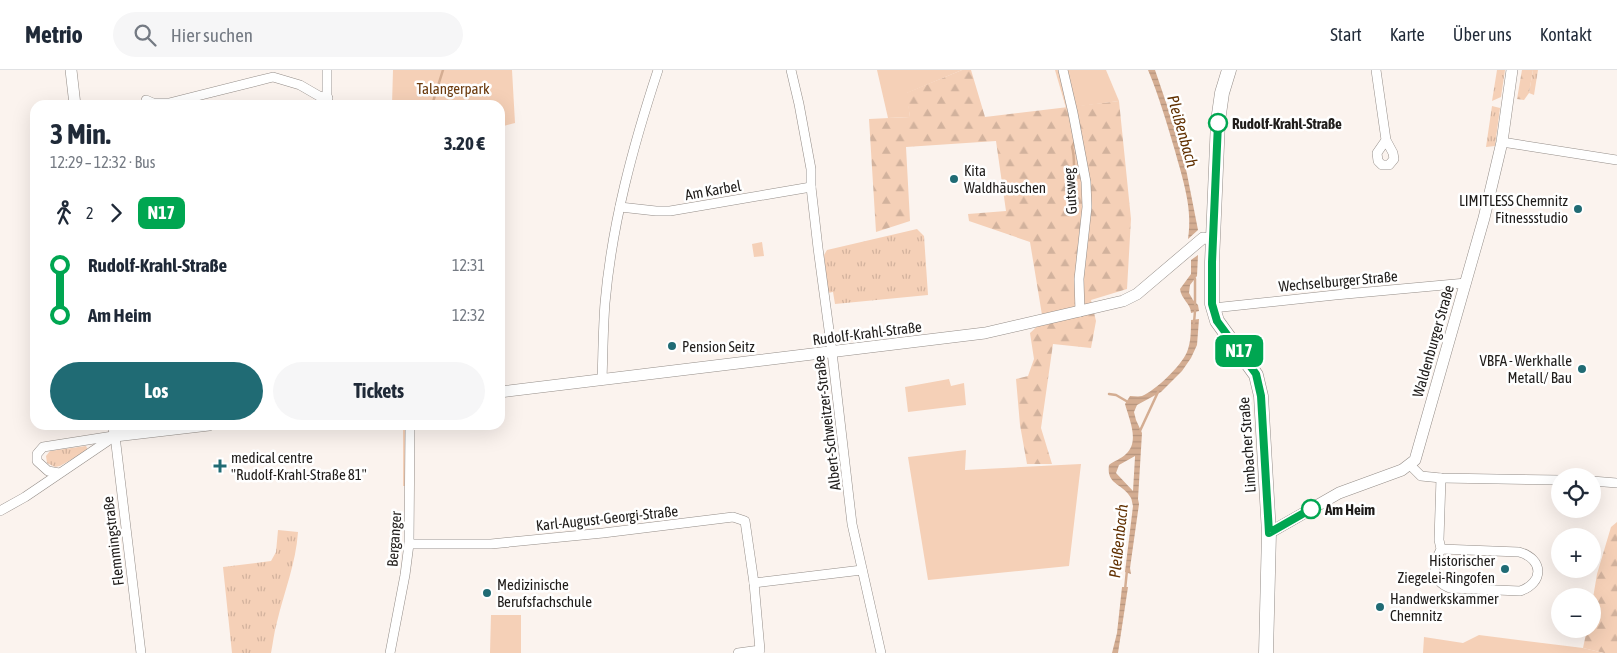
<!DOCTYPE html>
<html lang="de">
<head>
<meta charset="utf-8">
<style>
	:root { --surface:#fff; --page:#f6f6f7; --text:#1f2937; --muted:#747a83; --line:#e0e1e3; --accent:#206b74 }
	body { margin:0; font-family:"Asap Condensed",sans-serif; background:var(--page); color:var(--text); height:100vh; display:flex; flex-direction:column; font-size:19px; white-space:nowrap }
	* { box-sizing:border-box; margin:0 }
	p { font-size:16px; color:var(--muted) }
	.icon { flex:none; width:28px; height:28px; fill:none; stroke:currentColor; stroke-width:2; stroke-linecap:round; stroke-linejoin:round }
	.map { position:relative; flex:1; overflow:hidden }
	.side { position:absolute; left:30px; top:30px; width:475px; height:330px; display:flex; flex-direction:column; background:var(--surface); border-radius:15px; box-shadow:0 5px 20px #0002 }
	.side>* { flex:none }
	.badge { padding:0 10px; border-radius:8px; font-size:18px; line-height:32px }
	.controls { position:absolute; left:1551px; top:398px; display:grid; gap:10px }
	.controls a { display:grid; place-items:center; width:50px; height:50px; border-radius:50%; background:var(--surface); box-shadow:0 5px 20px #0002; font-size:25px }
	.map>.badge { position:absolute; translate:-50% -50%; box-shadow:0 0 0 2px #fff }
	.legs { display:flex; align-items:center; gap:8px; height:55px; padding:0 20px; font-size:16px }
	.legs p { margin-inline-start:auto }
	.overview { display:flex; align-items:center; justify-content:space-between; height:85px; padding:0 20px }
	h1 { font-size:28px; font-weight:700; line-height:38px }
	.button { display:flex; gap:10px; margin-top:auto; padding:10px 20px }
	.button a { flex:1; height:58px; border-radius:30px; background:var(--accent); color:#fff; font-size:20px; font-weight:700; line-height:58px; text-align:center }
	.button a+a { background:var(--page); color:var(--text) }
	ul { padding:0 20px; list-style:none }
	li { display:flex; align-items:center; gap:18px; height:50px; font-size:19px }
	li i { display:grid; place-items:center; width:8px; height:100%; margin:0 6px; background:currentColor }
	li i::after { content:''; width:12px; height:12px; margin:-6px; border:4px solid; border-radius:50%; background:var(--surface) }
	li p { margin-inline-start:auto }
	li:first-child i { background:linear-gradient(#0000 50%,currentColor 0) }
	li:last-child i { background:linear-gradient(currentColor 50%,#0000 0) }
	header { display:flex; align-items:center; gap:30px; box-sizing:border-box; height:70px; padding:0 25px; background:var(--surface); border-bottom:1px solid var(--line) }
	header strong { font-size:24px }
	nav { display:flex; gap:28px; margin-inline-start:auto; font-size:18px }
	.search { width:350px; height:45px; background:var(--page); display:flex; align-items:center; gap:12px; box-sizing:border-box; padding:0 18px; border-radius:28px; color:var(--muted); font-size:19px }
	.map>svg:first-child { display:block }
	.grass { fill:url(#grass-tufts) }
	.forest { fill:url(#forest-firs) }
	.green { fill:#f5d0b7 }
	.water { fill:url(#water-rules); fill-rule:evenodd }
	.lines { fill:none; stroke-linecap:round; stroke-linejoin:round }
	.stream { stroke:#d4ad92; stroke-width:2.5 }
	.minor-casing { stroke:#948d88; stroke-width:10 }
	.tertiary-casing { stroke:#948d88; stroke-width:12 }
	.secondary-casing { stroke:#948d88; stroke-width:15 }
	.minor { stroke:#fff; stroke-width:9 }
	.tertiary { stroke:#fff; stroke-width:11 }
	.secondary { stroke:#fff; stroke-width:14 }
	.line-1-casing { stroke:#fff; stroke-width:11 }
	.line-1 { stroke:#00a651; stroke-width:8 }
	.stop-1-dot { fill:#fff; stroke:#00a651; stroke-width:2.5 }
	.poi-dot { fill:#206b74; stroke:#fff; stroke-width:2 }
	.labels { text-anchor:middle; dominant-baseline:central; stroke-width:5; stroke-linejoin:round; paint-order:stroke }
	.park-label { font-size:15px; fill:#6b3a0d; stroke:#fff }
	.stop-label { font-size:15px; font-weight:bold; fill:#1f1c1a; stroke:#fff; text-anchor:start }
	.poi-label { font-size:15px; fill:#1f1c1a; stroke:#fff; text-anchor:start }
	.street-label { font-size:15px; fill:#1f1c1a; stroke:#fff }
	.water-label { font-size:16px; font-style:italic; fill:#613000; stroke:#fff }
</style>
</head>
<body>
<header>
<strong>Metrio</strong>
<div class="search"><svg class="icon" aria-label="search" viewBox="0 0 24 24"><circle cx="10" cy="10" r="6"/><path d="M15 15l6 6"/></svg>Hier suchen</div>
<nav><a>Start</a><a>Karte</a><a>Über uns</a><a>Kontakt</a></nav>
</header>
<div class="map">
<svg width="1617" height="583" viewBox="0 0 1617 583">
	<defs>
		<pattern id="grass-tufts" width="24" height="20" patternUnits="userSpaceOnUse" patternTransform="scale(1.25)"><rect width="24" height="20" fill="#f5d0b7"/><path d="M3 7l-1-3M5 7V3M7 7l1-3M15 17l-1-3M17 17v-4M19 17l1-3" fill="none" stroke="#d2b29d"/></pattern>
		<pattern id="forest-firs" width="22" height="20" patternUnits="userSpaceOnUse" patternTransform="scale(1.25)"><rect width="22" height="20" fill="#f5d0b7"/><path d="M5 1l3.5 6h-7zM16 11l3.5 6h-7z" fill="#d2b29d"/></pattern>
		<pattern id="water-rules" width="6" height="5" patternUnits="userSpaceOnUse" patternTransform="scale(1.25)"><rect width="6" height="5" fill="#d4ad92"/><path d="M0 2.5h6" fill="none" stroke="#b6947d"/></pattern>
	</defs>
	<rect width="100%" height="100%" fill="#fbf3ee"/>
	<g class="grass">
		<polygon points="1497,0 1505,0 1501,27 1492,31"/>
		<polygon points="1533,0 1538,0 1534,25 1529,23"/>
		<polygon points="1492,36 1500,38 1495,76 1486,77"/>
		<polygon points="917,159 924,166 928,225 835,234 833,222 828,223 824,185 827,180"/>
		<polygon points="403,355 407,355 406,416 403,416"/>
		<polygon points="86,376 88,380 60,396 55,397 47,393 46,386 50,381"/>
		<path d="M278,460L298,462C296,493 284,522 277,552C274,562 273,573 271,583H232L223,497L271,491L276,482Z"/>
	</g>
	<g class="forest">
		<polygon points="962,0 971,0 985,47 1119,31 1131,149 1127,219 1091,230 1096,251 1091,278 1053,274 1041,358 1052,394 1027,394 1020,355 1016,309 1028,306 1034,289 1030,263 1043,251 1030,172 969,151 968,144 1006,141 996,71 906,77 910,151 876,162 869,49 910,47 906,23"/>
		<polygon points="1522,0 1533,0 1529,23 1524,30 1517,29"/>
		<polygon points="1617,452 1617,583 1604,583 1583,578 1587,559 1592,559 1593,528 1597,504 1611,457"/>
	</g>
	<g class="green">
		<polygon points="393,0 512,0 515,53 500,57 500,35 392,35"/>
		<polygon points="877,0 962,0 907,23 910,47 888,48"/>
		<polygon points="1055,0 1106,0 1119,31 1066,38"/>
		<polygon points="762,172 764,186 754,187 752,174"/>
		<polygon points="949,309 951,316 964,313 966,335 908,342 905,317"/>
		<polygon points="966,380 965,400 1081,394 1069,496 928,510 908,387"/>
		<polygon points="491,545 521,545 521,583 490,583"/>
		<polygon points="1479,565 1583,578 1604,583 1423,583 1424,567 1463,573"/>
	</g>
	<g class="water">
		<path d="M1148,0H1155L1172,50L1175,53L1187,104L1198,160L1188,169C1193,139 1183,110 1175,81C1167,54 1159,26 1148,0Z"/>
		<path d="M1198,185L1197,206L1190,215L1189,223L1193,230L1198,235L1199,241L1191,243C1191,234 1181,229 1180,219L1191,204V190Z"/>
		<path d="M1199,249L1197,275L1191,288L1182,301L1161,322L1137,335L1134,342L1136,350L1142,363L1138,429L1139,434L1130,498L1131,504L1125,502L1133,436C1132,433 1132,430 1131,428C1123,413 1106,415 1109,395C1114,391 1121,389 1126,384C1140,371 1129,349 1125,334L1130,326C1134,326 1138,327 1142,326C1156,320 1181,296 1187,282C1191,272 1191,261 1191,250ZM1135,386V387L1133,421L1116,403L1119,395Z"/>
		<polygon points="1122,517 1128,517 1118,583 1112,583 1117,563"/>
	</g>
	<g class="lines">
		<g class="stream">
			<polyline points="432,35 443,0"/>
			<path d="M1075,71L1072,77C1074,84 1074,89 1074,97C1074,111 1078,117 1075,133"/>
			<polyline points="1195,209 1195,234"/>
			<polyline points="1194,253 1195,241"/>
			<polyline points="1109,324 1116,325 1128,332"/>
			<polyline points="1139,363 1158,322"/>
			<polyline points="1125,520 1127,500"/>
		</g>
		<g class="minor-casing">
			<g id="minor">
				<polyline points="791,0 799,34 811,99 811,117 818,178 832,282 852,454 881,583"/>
				<polyline points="1063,0 1073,43 1086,112 1087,137 1079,209 1080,242"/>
				<polyline points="1376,0 1386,70 1393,83 1394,89 1389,95 1382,95 1378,91 1377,83 1386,70"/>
				<polyline points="146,30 153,33 169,33 273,7 300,15 319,26 328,28"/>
				<polyline points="327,35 327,0"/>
				<polyline points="1502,72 1617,90"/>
				<polyline points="620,137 656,141 670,141 811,117"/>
				<polyline points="1213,238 1335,225 1466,213"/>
				<path d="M602,310C603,284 603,259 605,233C612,153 633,76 658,0"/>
				<polyline points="115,366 141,583"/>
				<polyline points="1410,395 1421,406 1441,408 1560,410"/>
				<polyline points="59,403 48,401 37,391 37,384 43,377 113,366"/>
				<path d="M1441,408L1439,470L1441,479C1433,496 1430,510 1450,518L1520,521C1544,513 1544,489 1519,482L1441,479"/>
				<polyline points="1592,411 1617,413"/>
				<polyline points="0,441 25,427 115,366"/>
				<polyline points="409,474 491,474 603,463 733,447 745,451 754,513"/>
				<polyline points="390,583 405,505 409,474 410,355"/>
				<polyline points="738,583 760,580 754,513 862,500"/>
			</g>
		</g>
		<g class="tertiary-casing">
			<g id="tertiary">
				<polyline points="71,0 75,35"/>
				<polyline points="500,322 985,263 1123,231 1137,224 1203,168 1213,169"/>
				<polyline points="114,355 115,366 209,355"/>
				<polyline points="1269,463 1339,423 1402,400 1415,390 1484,148 1502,72 1512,0"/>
			</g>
		</g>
		<g class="secondary-casing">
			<polyline id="secondary" points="1229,0 1222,23 1218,51 1212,192 1212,234 1217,251 1256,305 1261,326 1269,463 1266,583"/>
		</g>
		<use href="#minor" class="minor"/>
		<use href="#tertiary" class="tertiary"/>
		<use href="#secondary" class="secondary"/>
	</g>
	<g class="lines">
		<g class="line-1-casing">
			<polyline id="line-1" points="1218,53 1212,192 1212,234 1217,251 1256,304 1261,326 1269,463 1311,439"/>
		</g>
		<use href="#line-1" class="line-1"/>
	</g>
	<g class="stop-1-dot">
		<circle cx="1218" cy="53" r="9"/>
		<circle cx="1311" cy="439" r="9"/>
	</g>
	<g class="poi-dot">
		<circle cx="954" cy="109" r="5"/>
		<circle cx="1578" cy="139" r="5"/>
		<circle cx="672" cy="276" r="5"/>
		<circle cx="1582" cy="299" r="5"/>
		<path d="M217.5 388.5h5v5h5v5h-5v5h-5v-5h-5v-5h5z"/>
		<circle cx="1505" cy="499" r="5"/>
		<circle cx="487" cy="523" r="5"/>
		<circle cx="1380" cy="537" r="5"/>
	</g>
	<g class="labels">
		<g class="park-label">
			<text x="453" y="18">Talangerpark</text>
		</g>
		<g class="stop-label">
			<text x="1232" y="53">Rudolf-Krahl-Straße</text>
			<text x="1325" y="439">Am Heim</text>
		</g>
		<g class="poi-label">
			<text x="964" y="100">Kita<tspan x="964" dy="17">Waldhäuschen</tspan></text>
			<text x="1568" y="130" text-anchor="end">LIMITLESS Chemnitz<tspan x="1568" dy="17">Fitnessstudio</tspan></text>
			<text x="682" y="276">Pension Seitz</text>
			<text x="1572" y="290" text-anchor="end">VBFA - Werkhalle<tspan x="1572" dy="17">Metall/ Bau</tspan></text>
			<text x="231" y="387">medical centre<tspan x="231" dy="17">"Rudolf-Krahl-Straße 81"</tspan></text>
			<text x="1495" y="490" text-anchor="end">Historischer<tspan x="1495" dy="17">Ziegelei-Ringofen</tspan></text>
			<text x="497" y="514">Medizinische<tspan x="497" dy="17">Berufsfachschule</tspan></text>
			<text x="1390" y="528">Handwerkskammer<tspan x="1390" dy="17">Chemnitz</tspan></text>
		</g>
		<g class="street-label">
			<text transform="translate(713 120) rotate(-10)">Am Karbel</text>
			<text transform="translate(1070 121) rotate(-94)">Gutsweg</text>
			<text transform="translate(1338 211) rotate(-5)">Wechselburger Straße</text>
			<text transform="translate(867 263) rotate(-7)">Rudolf-Krahl-Straße</text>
			<text transform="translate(1433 271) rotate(-74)">Waldenburger Straße</text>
			<text transform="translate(827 353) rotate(-97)">Albert-Schweitzer-Straße</text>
			<text transform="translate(1247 375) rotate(-94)">Limbacher Straße</text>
			<text transform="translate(607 448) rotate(-6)">Karl-August-Georgi-Straße</text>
			<text transform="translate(394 469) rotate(-86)">Berganger</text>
			<text transform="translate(113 471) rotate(-97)">Flemmingstraße</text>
		</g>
		<g class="water-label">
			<text transform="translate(1183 61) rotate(74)">Pleißenbach</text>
			<text transform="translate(1118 471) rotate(-84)">Pleißenbach</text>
		</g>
	</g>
</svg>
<div class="controls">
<a><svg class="icon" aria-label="locate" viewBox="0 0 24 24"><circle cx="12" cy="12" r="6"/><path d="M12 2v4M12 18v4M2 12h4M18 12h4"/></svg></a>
<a>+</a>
<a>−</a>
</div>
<b class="badge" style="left:1239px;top:281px;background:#00a651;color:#fff">N17</b>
<section class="side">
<div class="overview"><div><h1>3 Min.</h1><p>12:29 – 12:32 · Bus</p></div><b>3.20 €</b></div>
<div class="legs"><svg class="icon" aria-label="walk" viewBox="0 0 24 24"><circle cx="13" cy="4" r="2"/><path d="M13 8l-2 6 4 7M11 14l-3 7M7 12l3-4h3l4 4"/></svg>2<svg class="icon" aria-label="forward" viewBox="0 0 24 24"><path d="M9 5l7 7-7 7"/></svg><b class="badge" style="background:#00a651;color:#fff">N17</b></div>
<ul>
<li><i style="color:#00a651"></i><b>Rudolf-Krahl-Straße</b><p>12:31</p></li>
<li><i style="color:#00a651"></i><b>Am Heim</b><p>12:32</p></li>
</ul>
<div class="button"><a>Los</a><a>Tickets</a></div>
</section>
</div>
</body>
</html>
